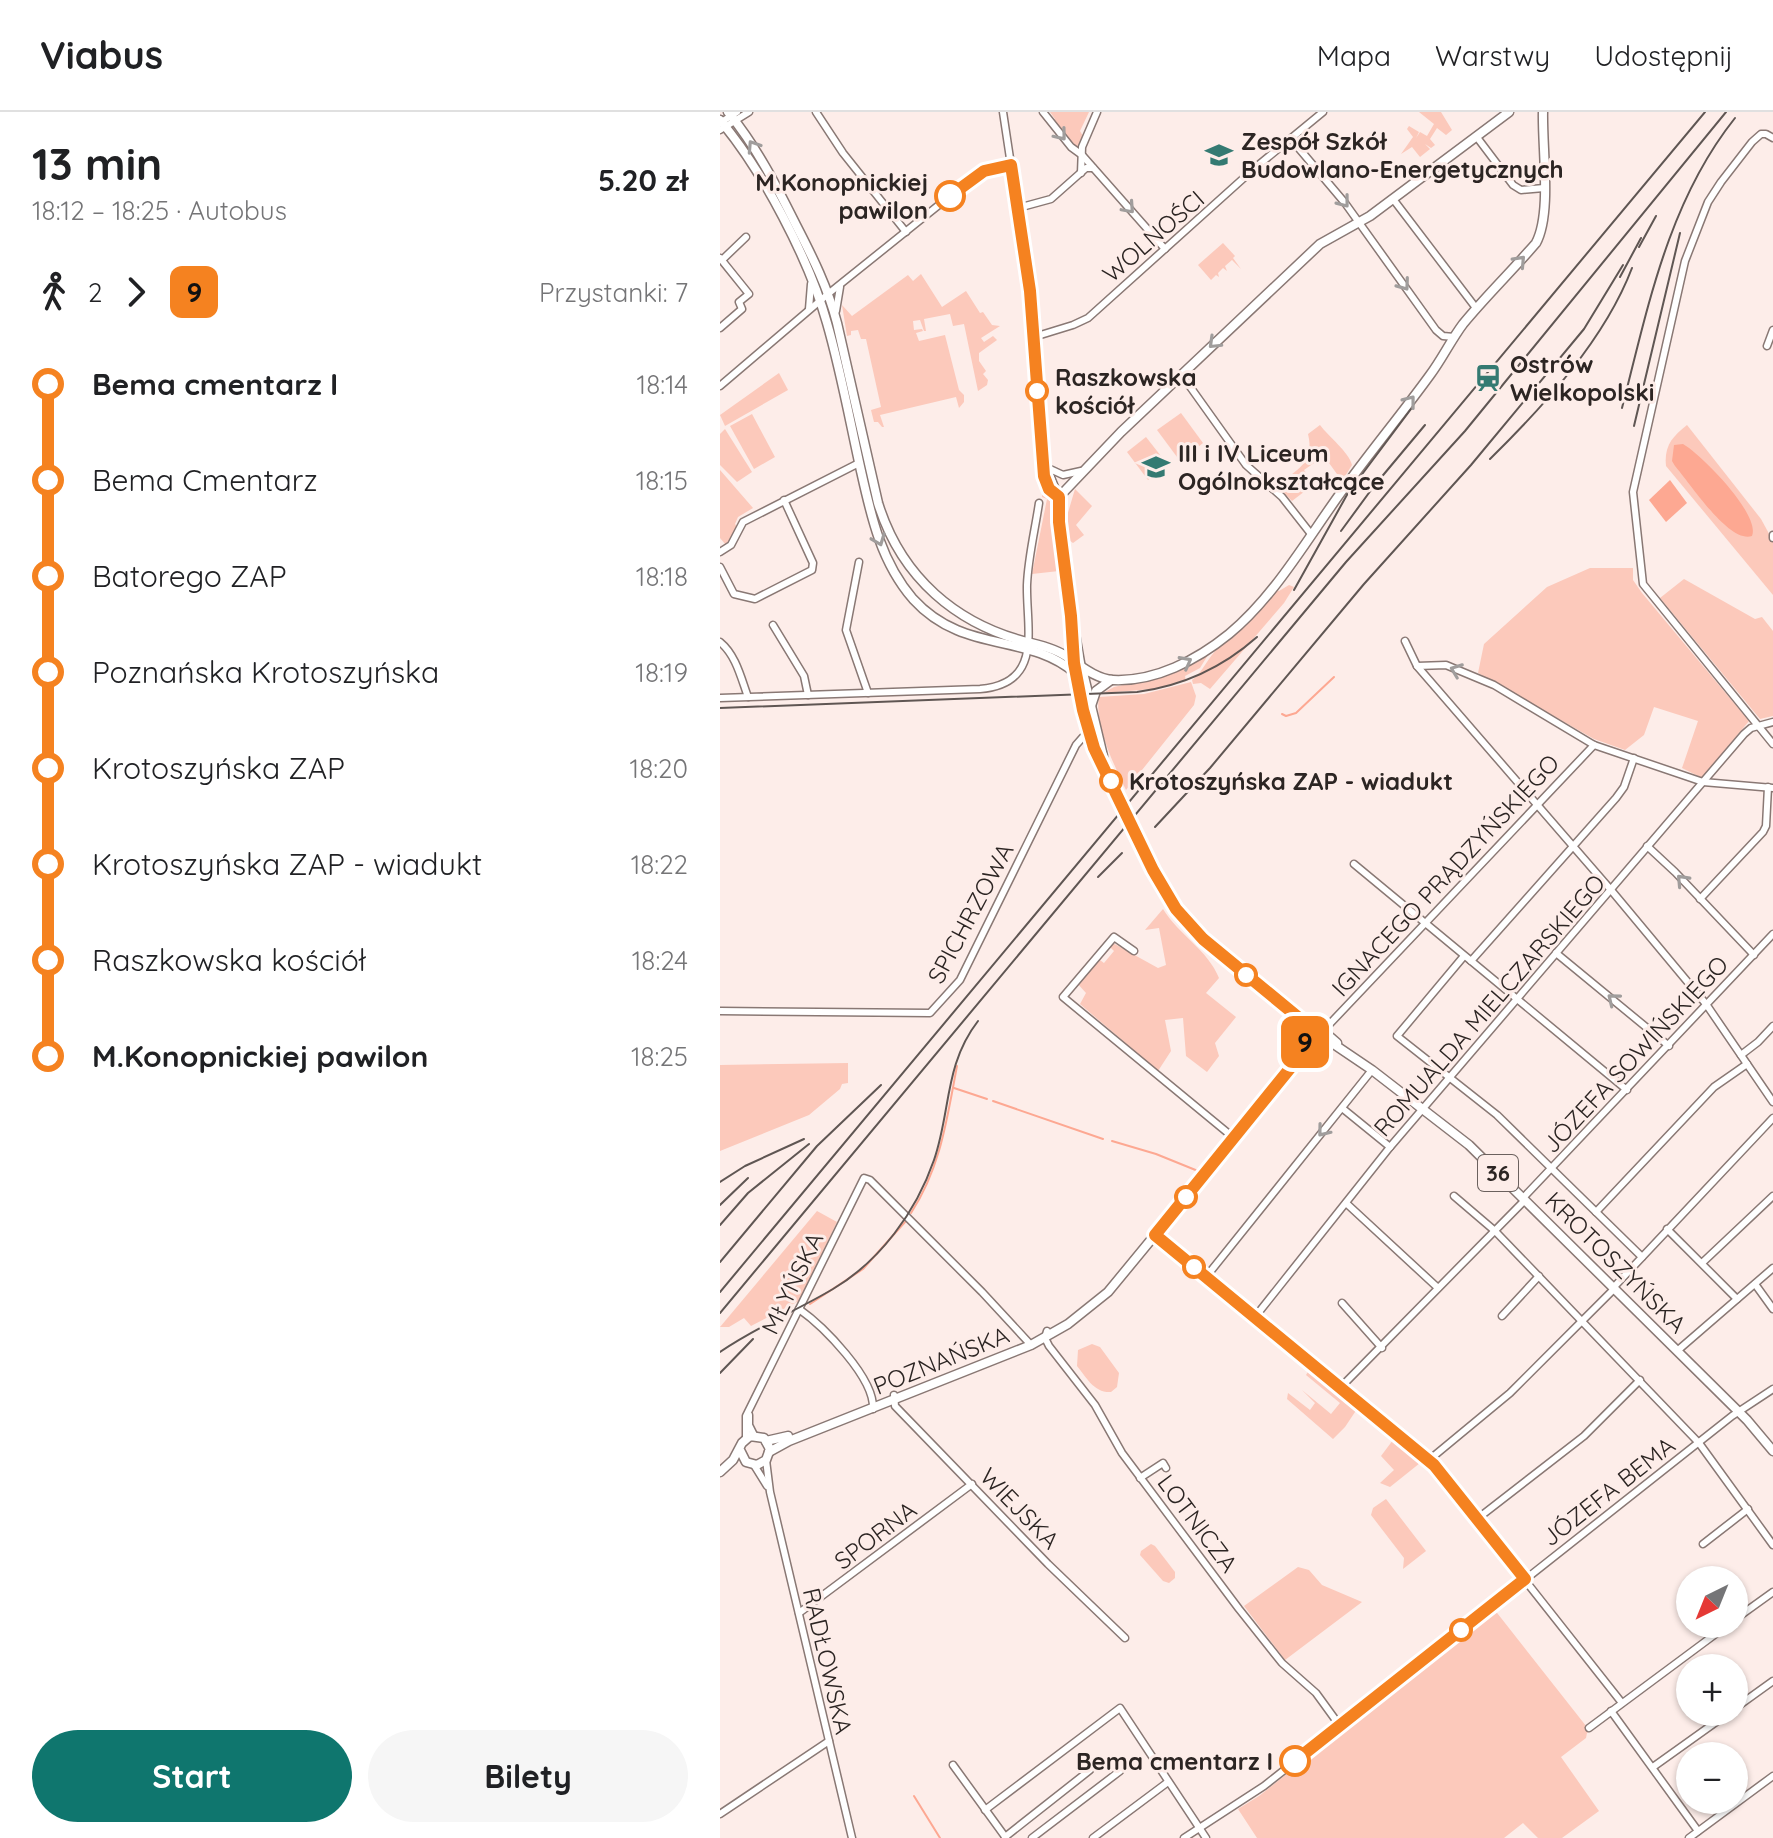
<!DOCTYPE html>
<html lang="pl">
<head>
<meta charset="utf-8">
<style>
	:root { --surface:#fff; --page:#f6f6f6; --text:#202124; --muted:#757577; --line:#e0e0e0; --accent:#0f766e }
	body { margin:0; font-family:Quicksand,sans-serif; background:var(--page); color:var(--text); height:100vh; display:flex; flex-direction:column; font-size:30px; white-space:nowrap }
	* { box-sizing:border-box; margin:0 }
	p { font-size:26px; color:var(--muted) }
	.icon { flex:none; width:44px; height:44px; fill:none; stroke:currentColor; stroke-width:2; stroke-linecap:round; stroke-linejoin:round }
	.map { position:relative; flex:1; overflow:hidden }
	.side { display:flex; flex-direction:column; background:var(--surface); width:720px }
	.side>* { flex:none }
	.badge { padding:0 16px; border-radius:12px; font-size:28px; line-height:52px }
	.needle { width:52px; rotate:223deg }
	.buttons { position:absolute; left:956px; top:1454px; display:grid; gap:16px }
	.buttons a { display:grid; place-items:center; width:72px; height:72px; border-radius:50%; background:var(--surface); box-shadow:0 2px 6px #0004; font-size:40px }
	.map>.badge { position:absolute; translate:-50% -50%; box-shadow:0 0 0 4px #fff }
	.legs { display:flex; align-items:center; gap:12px; height:88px; padding:0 32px; font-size:26px }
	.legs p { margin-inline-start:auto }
	.summary { display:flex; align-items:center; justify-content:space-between; height:136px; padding:0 32px }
	h1 { font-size:44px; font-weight:700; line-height:60px }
	.primary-button { display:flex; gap:16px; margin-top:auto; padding:16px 32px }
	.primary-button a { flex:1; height:92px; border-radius:48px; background:var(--accent); color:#fff; font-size:32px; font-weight:700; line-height:92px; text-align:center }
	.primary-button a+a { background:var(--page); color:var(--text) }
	ul { padding:0 32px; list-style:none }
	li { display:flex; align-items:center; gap:28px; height:96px; font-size:30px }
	li i { display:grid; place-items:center; width:12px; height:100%; margin:0 10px; background:currentColor }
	li i::after { content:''; width:20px; height:20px; margin:-10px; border:6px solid; border-radius:50%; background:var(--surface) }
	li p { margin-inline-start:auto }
	li:first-child i { background:linear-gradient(#0000 50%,currentColor 0) }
	li:last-child i { background:linear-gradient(currentColor 50%,#0000 0) }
	header { display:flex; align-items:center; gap:48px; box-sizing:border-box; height:112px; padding:0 40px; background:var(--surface); border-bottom:2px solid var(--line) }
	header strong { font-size:38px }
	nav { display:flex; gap:44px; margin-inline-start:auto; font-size:28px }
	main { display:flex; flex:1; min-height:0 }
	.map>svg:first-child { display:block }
	.green { fill:#fcc9bb }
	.water { fill:#fda892 }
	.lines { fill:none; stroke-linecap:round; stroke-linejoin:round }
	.stream { stroke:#fda892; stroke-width:2 }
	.major-tunnel { stroke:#d3c5c1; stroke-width:8; stroke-dasharray:8 4; stroke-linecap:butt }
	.minor-casing { stroke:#897874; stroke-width:9 }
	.major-casing { stroke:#897874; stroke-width:11 }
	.minor { stroke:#fff; stroke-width:6 }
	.major { stroke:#fff; stroke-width:8 }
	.rail { stroke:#5f5653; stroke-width:2 }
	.oneway { stroke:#a09d9c }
	.line-1-casing { stroke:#fff; stroke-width:18 }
	.line-1 { stroke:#f58220; stroke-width:12 }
	.stop-1-dot { fill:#fff; stroke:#f58220; stroke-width:4 }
	.labels { text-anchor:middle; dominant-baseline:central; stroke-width:6; stroke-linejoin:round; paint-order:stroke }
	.shield { fill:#fdede9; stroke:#6b615e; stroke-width:2 }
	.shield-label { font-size:22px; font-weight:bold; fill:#2c2523 }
	.poi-label { font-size:24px; font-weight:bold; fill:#2c2523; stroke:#fdede9; text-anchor:start }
	.stop-label { font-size:24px; font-weight:bold; fill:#2c2523; stroke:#fdede9; text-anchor:end }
	.street-label { font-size:24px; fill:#2c2523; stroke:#fdede9 }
</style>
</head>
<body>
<header>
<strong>Viabus</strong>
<nav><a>Mapa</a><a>Warstwy</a><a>Udostępnij</a></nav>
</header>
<main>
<section class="side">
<div class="summary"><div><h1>13 min</h1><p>18:12 – 18:25 · Autobus</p></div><b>5.20 zł</b></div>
<div class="legs"><svg class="icon" aria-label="walk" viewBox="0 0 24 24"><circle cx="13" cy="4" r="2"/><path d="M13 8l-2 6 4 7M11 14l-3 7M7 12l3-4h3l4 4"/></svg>2<svg class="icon" aria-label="forward" viewBox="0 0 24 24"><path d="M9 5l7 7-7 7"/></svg><b class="badge" style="background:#f58220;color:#111">9</b><p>Przystanki: 7</p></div>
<ul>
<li><i style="color:#f58220"></i><b>Bema cmentarz I</b><p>18:14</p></li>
<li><i style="color:#f58220"></i><span>Bema Cmentarz</span><p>18:15</p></li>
<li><i style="color:#f58220"></i><span>Batorego ZAP</span><p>18:18</p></li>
<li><i style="color:#f58220"></i><span>Poznańska Krotoszyńska</span><p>18:19</p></li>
<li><i style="color:#f58220"></i><span>Krotoszyńska ZAP</span><p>18:20</p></li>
<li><i style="color:#f58220"></i><span>Krotoszyńska ZAP - wiadukt</span><p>18:22</p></li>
<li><i style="color:#f58220"></i><span>Raszkowska kościół</span><p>18:24</p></li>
<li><i style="color:#f58220"></i><b>M.Konopnickiej pawilon</b><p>18:25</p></li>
</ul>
<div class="primary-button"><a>Start</a><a>Bilety</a></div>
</section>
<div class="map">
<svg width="1053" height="1726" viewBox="0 0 1053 1726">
	<rect width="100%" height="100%" fill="#fdede9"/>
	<g class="green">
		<polygon points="330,0 369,0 360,19 363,24 357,35 332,8 335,7"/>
		<polygon points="699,0 721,0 732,18 726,23 717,16 710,27 715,33 711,36 705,32 710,37 700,45 692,35 681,42 693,25 687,17 689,14 699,20 696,26 700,20 707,24 714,12"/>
		<polygon points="503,131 515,144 513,146 521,157 512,148 505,154 507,159 503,156 498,161 499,165 496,163 491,168 478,153"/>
		<polygon points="201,162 222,195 246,179 260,201 263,200 272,213 280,214 261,226 264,230 273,224 277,228 259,241 259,249 266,259 263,262 268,268 267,273 258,279 244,212 233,214 230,202 204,207 206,219 204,219 200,208 193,209 194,218 202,217 203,219 196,221 199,229 225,223 239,278 244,283 244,290 239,296 236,285 160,303 164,315 162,315 158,310 154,310 151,298 161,295 146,227 141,227 138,218 131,219 131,223 127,224 122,193 132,204 188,163 193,169"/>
		<polygon points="59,261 68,278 5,314 0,303"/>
		<polygon points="461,301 483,331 460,349 437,318"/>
		<polygon points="32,302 55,345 34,357 10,314"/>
		<path d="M600,313C609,325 629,340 632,353L622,369L604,344L584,358L596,375L589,376L572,389L556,373C577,359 595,350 588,322Z"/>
		<path d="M967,313L1041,407L1053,429V483L946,354C944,334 952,325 967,313Z"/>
		<polygon points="5,317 32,360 17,370 0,353 0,322"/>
		<polygon points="426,325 448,353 428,368 407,340"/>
		<polygon points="0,358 33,396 18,405 15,412 18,416 6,433 0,426"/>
		<polygon points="319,372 322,372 331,389 331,414 339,459 312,462 327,387 322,385 323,377 319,376"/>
		<polygon points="355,377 372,394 356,413 364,423 353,431 349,428 347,404"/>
		<polygon points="870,456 913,456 913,468 922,481 1029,609 982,666 962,656 978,609 934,595 924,623 905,638 874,627 758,561 764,532 827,475"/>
		<polygon points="964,467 1035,507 1042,505 1053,519 1053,604 1040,607 940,486"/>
		<path d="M569,473L574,475L564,491L490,577L481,571L473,572L472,568C483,560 488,545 499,535C519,516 539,500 556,477L559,479Z"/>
		<polygon points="488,543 480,556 465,564 466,569 433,577 383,581 394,575 452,562"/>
		<path d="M471,570L476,584L474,593L406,678C394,653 374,612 379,585L424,582Z"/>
		<path d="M443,797C458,822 488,838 499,866L486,881L516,905L495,931L499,944L487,960L466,944L463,906L445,908L451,939L438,959L360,892L366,881L357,871L377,846L384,851L394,839L388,833L391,830L438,856L446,853L439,816L425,818Z"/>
		<polygon points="128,951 128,971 122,972 120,977 89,1003 0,1039 0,953"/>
		<polygon points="97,1099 117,1110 79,1189 31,1214 24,1206 9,1215 0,1215"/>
		<path d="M372,1232L380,1235L399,1261L397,1275L391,1280C374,1281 367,1266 357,1254L358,1238Z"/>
		<polygon points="591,1255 639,1294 625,1315 613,1327 567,1287 568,1281 590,1298 595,1291 582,1278 611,1302 620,1291 586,1263"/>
		<polygon points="676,1324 700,1344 700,1351 670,1375 660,1371 674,1358 661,1344"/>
		<polygon points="666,1387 706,1439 683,1457 684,1446 651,1403 653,1396"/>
		<polygon points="431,1432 435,1434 455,1460 455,1466 449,1471 443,1469 420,1443 421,1439"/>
		<polygon points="578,1455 589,1458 602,1473 642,1490 565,1548 524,1494"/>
		<polygon points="774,1497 870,1619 867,1621 866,1626 841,1645 879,1699 842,1726 818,1726 803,1711 784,1726 537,1726 518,1697 539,1684"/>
	</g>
	<g class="water">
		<path d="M963,332C981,342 1041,403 1032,424C1009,432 970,371 955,354L952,349L954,333Z"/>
		<polygon points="950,368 967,391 946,410 929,388"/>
	</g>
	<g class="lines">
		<g class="stream">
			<polyline points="562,602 566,604 576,601 614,565"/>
			<polyline points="234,976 267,987"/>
			<polyline points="273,989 383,1027"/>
			<polyline points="392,1029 436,1042 478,1059"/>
			<path d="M191,1101C221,1055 227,1006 237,954"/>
			<polyline points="90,1192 143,1157 185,1110"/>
			<polyline points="194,1684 220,1726"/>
		</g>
		<polyline class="major-tunnel" points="399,686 425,743"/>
		<g class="minor-casing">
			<g id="minor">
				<polyline points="96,0 123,41 186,120"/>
				<polyline points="283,0 310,179 324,364 329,377 339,385"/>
				<polyline points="323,0 351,35 362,43 445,137"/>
				<polyline points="0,11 17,0"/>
				<polyline points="0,18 29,0"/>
				<polyline points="756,24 793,73 801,78 824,76"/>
				<polyline points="1053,26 1046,22 1041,22 1032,30 1001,70 988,90 965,149 913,380 923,472 1053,632"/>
				<polyline points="571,27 625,91 716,218 723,224 734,225"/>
				<polyline points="361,61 362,35 377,0"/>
				<polyline points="673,87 756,196"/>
				<polyline points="298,96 331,87 366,56 373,56"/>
				<polyline points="0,146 29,182 19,190 22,197 0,216"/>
				<polyline points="2,148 26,125"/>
				<polyline points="89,197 91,172"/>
				<polyline points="116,199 120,175"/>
				<polyline points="314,225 353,213 368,206 536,55 603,0"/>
				<polyline points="1047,234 1053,218"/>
				<polyline points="461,262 526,353 562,385 591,422"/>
				<polyline points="0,274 108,182 255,64 272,56 291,53"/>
				<polyline points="324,348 339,385"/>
				<polyline points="330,357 343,363 361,359"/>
				<polyline points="1053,423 1053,426"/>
				<polyline points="0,440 11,433 23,410 139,351"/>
				<polyline points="139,450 126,518 148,581"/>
				<polyline points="0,455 14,482 35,487 92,458 93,451 64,388"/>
				<polyline points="53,513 84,564 88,583"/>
				<polyline points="355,516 362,556"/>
				<polyline points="685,529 697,554 891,778 986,892 1053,990"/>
				<path d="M0,530C16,543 21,566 28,585"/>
				<polyline points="697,554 726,553 774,573 874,633 983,670 1053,676"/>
				<path d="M0,586L260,577C324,572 306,516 307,473C308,446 315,418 319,391"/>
				<polyline points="927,734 955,760 1034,843"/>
				<polyline points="634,752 907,978"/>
				<polyline points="980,787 1043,720 1046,714 1048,675"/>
				<polyline points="414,839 394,825 343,885 514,1026"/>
				<polyline points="836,841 949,934"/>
				<polyline points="744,844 677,924 777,1003 922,1145"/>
				<polyline points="751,849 896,686 904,675 914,646"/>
				<polyline points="0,899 210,901 240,868 356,633 363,625 374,620"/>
				<polyline points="603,919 874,633"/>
				<polyline points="1021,943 1038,930 1053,914"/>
				<polyline points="622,996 670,1035"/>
				<polyline points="734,1084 775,1119 979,1331 1053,1433"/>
				<polyline points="803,1086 1053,822"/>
				<polyline points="626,1091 718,1176"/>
				<polyline points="876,1100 994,975 1027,952"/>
				<polyline points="947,1117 1017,1187"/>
				<polyline points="435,1123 714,1353 902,1591"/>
				<polyline points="982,1151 1053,1084"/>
				<polyline points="486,1165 652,958"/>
				<polyline points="1035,1172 1053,1197"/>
				<polyline points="893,1176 1053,1006"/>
				<polyline points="622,1191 662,1236"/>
				<path d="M79,1197C103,1214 155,1266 153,1297"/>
				<polyline points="782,1204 819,1164"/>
				<polyline points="535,1205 670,1035 1024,622 1031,616 1053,610"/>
				<polyline points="327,1219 325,1226 329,1234 375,1293 402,1341 519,1497 562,1551 596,1581 620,1614"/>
				<polyline points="957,1239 1053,1156"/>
				<polyline points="620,1276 805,1088"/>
				<polyline points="174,1283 175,1294 328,1452 405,1526"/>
				<polyline points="29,1303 29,1313 34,1323"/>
				<polyline points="26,1327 26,1304 144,1066 150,1068 262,1180 311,1233"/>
				<polyline points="46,1348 50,1380 132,1726"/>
				<polyline points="709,1348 790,1281 894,1177"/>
				<polyline points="34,1353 47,1374"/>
				<polyline points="420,1366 443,1351 446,1356"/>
				<polyline points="757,1407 864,1324 920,1268"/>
				<polyline points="983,1432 1028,1397"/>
				<polyline points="79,1501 252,1372"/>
				<polyline points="1014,1508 1053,1480"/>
				<polyline points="1014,1597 1053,1569"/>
				<polyline points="891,1599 978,1719"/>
				<polyline points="869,1616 1009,1512"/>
				<polyline points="233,1653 286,1726"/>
				<polyline points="933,1655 1010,1600"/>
				<polyline points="265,1698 400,1596 486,1726"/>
				<polyline points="0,1702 109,1629"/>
				<polyline points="285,1725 370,1658"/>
				<polyline points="312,1726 400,1659"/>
				<polyline points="373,1726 448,1670"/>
				<polyline points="464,1726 544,1674 1012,1304 1053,1277"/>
				<polyline points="969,1726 1053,1664"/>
			</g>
		</g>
		<g class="major-casing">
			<g id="major">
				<path d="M8,0C36,34 56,73 76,113C92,144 108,176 117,211L158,391C181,465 236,513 311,531C324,534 339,538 350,547C362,555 377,567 393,568C435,570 477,548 509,522C555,484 587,427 622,379C650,340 681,303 710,263C722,247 731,228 743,212C766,184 792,159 816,131C832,101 822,36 823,0"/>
				<path d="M0,8C43,59 89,147 107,211C121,259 130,310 141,359C151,404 161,450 193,487C244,543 307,520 355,561"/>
				<polyline points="362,556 383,644"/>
				<polyline points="371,594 376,579 391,568"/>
				<polyline points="399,686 374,636 356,567 351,504 339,410 339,385 401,320 600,132 650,104 789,0"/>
				<path d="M425,743C456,807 500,846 557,887C577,902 599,914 617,931"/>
				<polyline points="560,889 578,908 652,958 749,1033 1027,1308 1053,1339"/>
				<polyline points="581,942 587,927 598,920"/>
				<polyline points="46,1329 68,1324"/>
				<polyline points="49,1340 69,1329 311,1233 348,1212 388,1180 603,919"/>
				<polyline points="0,1360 13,1348 22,1331 30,1324 44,1326 50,1337 46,1348 37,1353 26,1350 20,1338"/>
			</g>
		</g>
		<use href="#minor" class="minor"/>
		<use href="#major" class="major"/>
		<g class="rail">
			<polyline points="919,135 936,104"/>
			<polyline points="900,165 921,126"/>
			<path d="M902,296C928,195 948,90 1015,6"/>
			<polyline points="914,314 960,121"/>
			<path d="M770,347C824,294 885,227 912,156"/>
			<polyline points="621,419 654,374 705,313"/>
			<polyline points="574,478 628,381 691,297"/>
			<path d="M0,596L417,580C463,574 502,556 537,525"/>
			<polyline points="435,715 490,656 644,472 751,353 864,217 903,153"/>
			<polyline points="378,765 402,741"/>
			<polyline points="0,1070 25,1054 84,1027"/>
			<polyline points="0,1093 28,1066"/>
			<polyline points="0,1113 28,1081 89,1032"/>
			<polyline points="0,1150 97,1034 161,973"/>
			<polyline points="0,1180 985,0"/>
			<polyline points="0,1201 626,450 745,319 1006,0"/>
			<path d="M0,1240C36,1215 76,1199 113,1177C160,1149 196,1100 214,1048C231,999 224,953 258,909"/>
			<polyline points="0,1261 33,1227"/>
		</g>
	</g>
	<defs><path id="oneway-chevron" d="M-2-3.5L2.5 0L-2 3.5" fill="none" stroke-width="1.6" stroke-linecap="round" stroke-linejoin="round" transform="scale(2)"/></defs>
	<g class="oneway">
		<use href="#oneway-chevron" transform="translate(341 23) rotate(51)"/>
		<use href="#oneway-chevron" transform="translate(33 34) rotate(-123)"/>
		<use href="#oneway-chevron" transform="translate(624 90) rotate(52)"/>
		<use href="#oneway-chevron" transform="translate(409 96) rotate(48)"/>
		<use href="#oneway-chevron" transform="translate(800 149) rotate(-47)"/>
		<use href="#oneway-chevron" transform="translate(684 173) rotate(54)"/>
		<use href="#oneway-chevron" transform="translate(494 231) rotate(136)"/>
		<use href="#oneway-chevron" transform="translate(690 289) rotate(-52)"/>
		<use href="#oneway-chevron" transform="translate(159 428) rotate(69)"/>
		<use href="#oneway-chevron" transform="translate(466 550) rotate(-28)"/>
		<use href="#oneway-chevron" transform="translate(736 558) rotate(-159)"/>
		<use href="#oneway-chevron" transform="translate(962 768) rotate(-133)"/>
		<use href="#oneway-chevron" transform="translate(893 887) rotate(-141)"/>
		<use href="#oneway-chevron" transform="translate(603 1019) rotate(129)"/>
	</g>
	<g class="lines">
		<g class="line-1-casing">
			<polyline id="line-1" points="230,84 264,59 291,53 310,179 324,364 329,377 339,385 339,410 351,504 354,551 363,598 374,636 433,758 456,797 483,827 596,920 587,927 580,944 435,1123 714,1353 805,1467 575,1649"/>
		</g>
		<use href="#line-1" class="line-1"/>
	</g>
	<defs>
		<g id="university-bare" transform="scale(2.16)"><path d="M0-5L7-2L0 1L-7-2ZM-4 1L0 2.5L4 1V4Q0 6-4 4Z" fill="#347a72" stroke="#fdede9" stroke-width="2.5" paint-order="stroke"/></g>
		<g id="station-bare" transform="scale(2.16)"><path d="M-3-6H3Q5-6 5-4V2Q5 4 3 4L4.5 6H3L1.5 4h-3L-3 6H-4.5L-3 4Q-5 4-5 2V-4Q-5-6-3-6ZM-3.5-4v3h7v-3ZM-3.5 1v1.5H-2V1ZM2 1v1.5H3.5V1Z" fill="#347a72" stroke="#fdede9" stroke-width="2.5" paint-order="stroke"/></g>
	</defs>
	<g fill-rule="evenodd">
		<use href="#university-bare" x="499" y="43"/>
		<use href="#station-bare" x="768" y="266"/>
		<use href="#university-bare" x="436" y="355"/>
	</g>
	<g class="stop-1-dot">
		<circle cx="230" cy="84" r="14"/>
		<circle cx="317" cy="279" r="10"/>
		<circle cx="391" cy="669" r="10"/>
		<circle cx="526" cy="863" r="10"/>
		<circle cx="466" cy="1085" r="10"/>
		<circle cx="474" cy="1155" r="10"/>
		<circle cx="741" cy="1518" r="10"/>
		<circle cx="575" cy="1649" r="14"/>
	</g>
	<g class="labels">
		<rect class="shield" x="758" y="1043" width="40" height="36" rx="6"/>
		<g class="shield-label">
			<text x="778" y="1061">36</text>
		</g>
		<g class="poi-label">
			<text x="521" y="29">Zespół Szkół<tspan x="521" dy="28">Budowlano-Energetycznych</tspan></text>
			<text x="790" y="252">Ostrów<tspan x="790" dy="28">Wielkopolski</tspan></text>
			<text x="458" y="341">III i IV Liceum<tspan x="458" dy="28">Ogólnokształcące</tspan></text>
		</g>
		<g class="stop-label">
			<text x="208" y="70">M.Konopnickiej<tspan x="208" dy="28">pawilon</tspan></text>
			<text x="335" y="265" text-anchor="start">Raszkowska<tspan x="335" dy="28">kościół</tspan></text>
			<text x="409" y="669" text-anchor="start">Krotoszyńska ZAP - wiadukt</text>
			<text x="553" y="1649">Bema cmentarz I</text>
		</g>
		<g class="street-label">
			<text transform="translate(433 124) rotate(-41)">WOLNOŚCI</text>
			<text transform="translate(725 763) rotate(-47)">IGNACEGO PRĄDZYŃSKIEGO</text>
			<text transform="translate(250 801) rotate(-62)">SPICHRZOWA</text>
			<text transform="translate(769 893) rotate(-49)">ROMUALDA MIELCZARSKIEGO</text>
			<text transform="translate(915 942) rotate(-47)">JÓZEFA SOWIŃSKIEGO</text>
			<text transform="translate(896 1150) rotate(45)">KROTOSZYŃSKA</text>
			<text transform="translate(72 1171) rotate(-64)">MŁYŃSKA</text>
			<text transform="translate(221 1248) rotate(-22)">POZNAŃSKA</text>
			<text transform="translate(888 1379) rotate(-38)">JÓZEFA BEMA</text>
			<text transform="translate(300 1396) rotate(46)">WIEJSKA</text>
			<text transform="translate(478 1411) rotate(53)">LOTNICZA</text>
			<text transform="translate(155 1423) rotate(-37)">SPORNA</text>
			<text transform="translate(108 1549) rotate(77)">RADŁOWSKA</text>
		</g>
	</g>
</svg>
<div class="buttons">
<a><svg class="needle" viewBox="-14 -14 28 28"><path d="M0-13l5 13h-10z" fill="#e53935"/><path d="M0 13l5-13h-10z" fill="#757577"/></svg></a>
<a>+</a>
<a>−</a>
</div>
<b class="badge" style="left:585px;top:930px;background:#f58220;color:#111">9</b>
</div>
</main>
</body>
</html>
